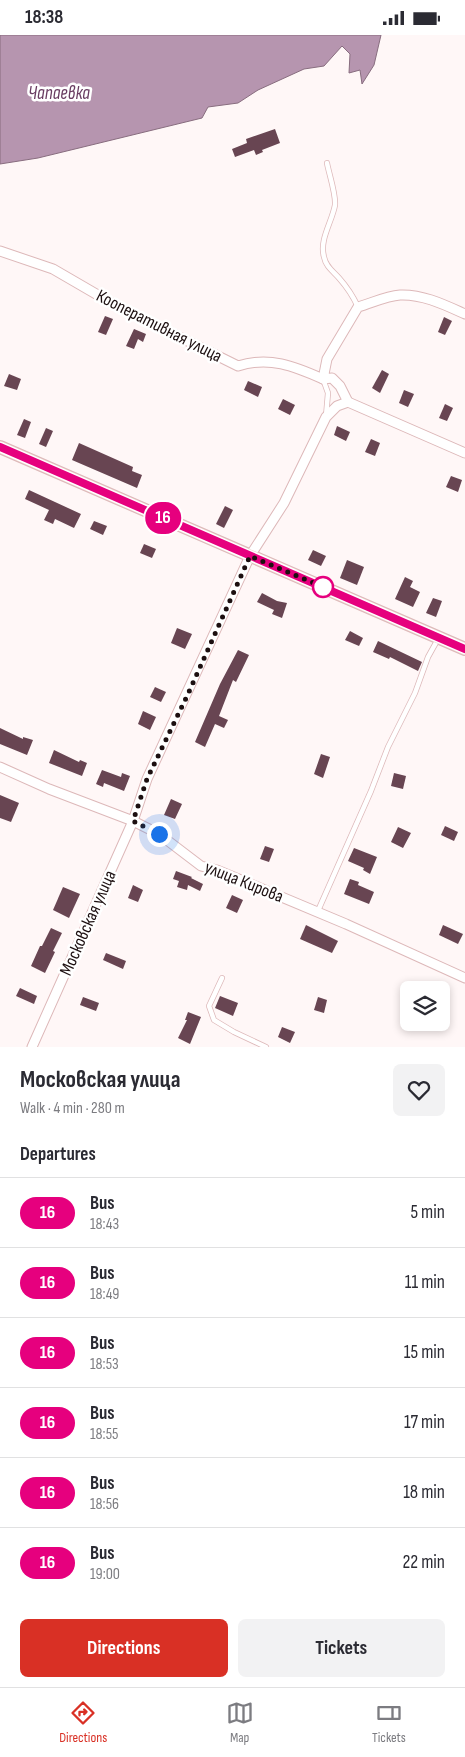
<!DOCTYPE html>
<html lang="en">
<head>
<meta charset="utf-8">
<style>
	:root { --surface:#fff; --page:#f2f2f3; --text:#2b2b33; --muted:#7c7c81; --line:#e1e1e2; --accent:#d93025 }
	body { margin:0; font-family:"Sofia Sans Condensed",sans-serif; background:var(--page); color:var(--text); height:100vh; display:flex; flex-direction:column; font-size:19px; white-space:nowrap }
	* { box-sizing:border-box; margin:0 }
	p { font-size:16px; color:var(--muted) }
	.icon { flex:none; width:28px; height:28px; fill:none; stroke:currentColor; stroke-width:2; stroke-linecap:round; stroke-linejoin:round }
	.map { position:relative; height:1012px; overflow:hidden }
	.side { display:flex; flex-direction:column; background:var(--surface); flex:1 }
	.side>* { flex:none }
	.badge { padding:0 10px; border-radius:16px; font-size:18px; line-height:32px }
	.controls { position:absolute; left:400px; top:946px; display:grid; gap:10px }
	.controls a { display:grid; place-items:center; width:50px; height:50px; border-radius:8px; background:var(--surface); box-shadow:0 2px 8px #0003; font-size:25px }
	.you { position:absolute; width:25px; height:25px; margin:-12px; border:4px solid #fff; border-radius:50%; background:#1a73e8; box-shadow:0 0 0 8px #1a73e833 }
	.map>.badge { position:absolute; translate:-50% -50%; box-shadow:0 0 0 2px #fff }
	h2 { padding:0 20px; font-size:19px; line-height:45px }
	.round { display:grid; place-items:center; flex:none; width:52px; height:52px; border-radius:8px; background:var(--page) }
	.headline { display:flex; align-items:center; justify-content:space-between; height:85px; padding:0 20px }
	h1 { font-size:24px; font-weight:700; line-height:38px }
	.button { display:flex; gap:10px; margin-top:auto; padding:10px 20px }
	.button a { flex:1; height:58px; border-radius:8px; background:var(--accent); color:#fff; font-size:20px; font-weight:700; line-height:58px; text-align:center }
	.button a+a { background:var(--page); color:var(--text) }
	ul { padding:0; list-style:none }
	li { display:flex; align-items:center; gap:15px; height:70px; padding:0 20px; border-top:1px solid var(--line) }
	li div { flex:1 }
	li b { display:block; font-size:19px }
	li em { font-style:normal }
	li .badge { min-width:55px; font-weight:700; text-align:center }
	.status { display:flex; justify-content:space-between; align-items:center; height:35px; padding:0 25px; background:var(--surface); direction:ltr }
	.status svg { height:14px; fill:currentColor }
	.dock { display:flex; justify-content:space-around; align-items:center; height:70px; border-top:1px solid var(--line); background:var(--surface); font-size:14px; color:var(--muted) }
	.dock a { display:grid; justify-items:center; gap:2px }
	.dock .current { color:var(--accent) }
	.map>svg:first-child { display:block }
	.water { fill:#b695af; stroke:#886d7f }
	.building { fill:#684552 }
	.lines { fill:none; stroke-linecap:round; stroke-linejoin:round }
	.lane-casing { stroke:#ddb8b9; stroke-width:6 }
	.street-casing { stroke:#ddb8b9; stroke-width:11 }
	.secondary-casing { stroke:#ddb8b9; stroke-width:14 }
	.lane { stroke:#fff; stroke-width:4.5 }
	.street { stroke:#fff; stroke-width:9 }
	.secondary { stroke:#ecd4ce; stroke-width:12 }
	.line-casing { stroke:#fff; stroke-width:11 }
	.line { stroke:#e6007e; stroke-width:8 }
	.walk { stroke:#1c0f10; stroke-width:5; stroke-dasharray:0 9 }
	.stop-dot { fill:#fff; stroke:#e6007e; stroke-width:2.5 }
	.labels { text-anchor:middle; dominant-baseline:central; stroke-width:5; stroke-linejoin:round; paint-order:stroke }
	.street-label { font-size:18px; fill:#1c0f10; stroke:#fff }
	.water-label { font-size:19px; font-style:italic; fill:#693c61; stroke:#fff }
</style>
</head>
<body>
<div class="status"><b>18:38</b><svg viewBox="0 0 49 12"><path d="M0 12V9h3v3zM5 12V6h3v6zM10 12V3h3v9zM15 12V0h3v12zM26 1h20v11H26zM47 4h2v5h-2z"/></svg></div>
<div class="map">
<svg width="465" height="1012" viewBox="0 0 465 1012">
	<rect width="100%" height="100%" fill="#fff7f7"/>
	<polygon class="water" points="0,0 381,0 374,30 362,49 360,35 349,38 350,19 342,11 324,31 304,34 258,55 238,68 208,72 202,83 38,123 0,129"/>
	<g class="building">
		<polygon points="275,94 280,108 262,115 263,117 256,120 254,115 235,122 232,114 247,108 246,104"/>
		<polygon points="105,281 113,284 106,300 98,297"/>
		<polygon points="444,282 452,286 445,300 438,297"/>
		<polygon points="134,294 146,299 143,307 138,304 134,314 126,311"/>
		<polygon points="382,335 389,339 380,358 372,353"/>
		<polygon points="9,339 21,344 17,355 4,351"/>
		<polygon points="248,346 262,352 258,362 244,355"/>
		<polygon points="404,355 414,359 408,372 399,368"/>
		<polygon points="283,364 295,370 290,380 278,374"/>
		<polygon points="445,369 453,373 447,386 439,383"/>
		<polygon points="24,384 31,387 25,403 17,400"/>
		<polygon points="337,391 350,397 346,406 334,400"/>
		<polygon points="46,393 53,396 46,412 39,409"/>
		<polygon points="371,404 380,408 375,421 365,417"/>
		<polygon points="79,408 133,432 132,436 142,440 137,453 72,425"/>
		<polygon points="451,441 462,445 458,457 446,452"/>
		<polygon points="29,455 81,479 74,493 55,484 53,489 44,485 49,475 25,464"/>
		<polygon points="225,471 233,475 224,493 216,489"/>
		<polygon points="94,486 107,491 103,500 90,494"/>
		<polygon points="144,509 156,514 152,523 140,518"/>
		<polygon points="313,515 326,521 321,531 308,525"/>
		<polygon points="347,525 364,532 357,550 340,543"/>
		<polygon points="405,542 413,546 410,552 420,557 413,572 395,564"/>
		<polygon points="262,558 277,566 287,568 282,583 272,579 274,575 257,567"/>
		<polygon points="433,563 442,566 436,582 426,578"/>
		<polygon points="177,593 192,599 185,614 171,608"/>
		<polygon points="350,596 363,603 359,611 345,605"/>
		<polygon points="378,606 422,627 418,636 390,622 389,624 373,617"/>
		<polygon points="238,615 249,620 236,647 233,645 219,681 228,685 224,693 215,689 205,712 195,707 220,649"/>
		<polygon points="155,652 166,657 161,667 150,662"/>
		<polygon points="143,676 156,682 150,695 138,689"/>
		<polygon points="0,693 23,704 23,702 33,705 27,720 0,709"/>
		<polygon points="54,715 79,727 80,725 87,728 82,741 49,728"/>
		<polygon points="321,719 330,722 323,743 314,739"/>
		<polygon points="102,735 121,742 122,738 130,741 124,756 104,748 103,752 96,749"/>
		<polygon points="394,738 406,741 403,754 391,751"/>
		<polygon points="0,760 19,768 11,787 0,783"/>
		<polygon points="171,764 182,769 175,784 164,780"/>
		<polygon points="445,791 458,797 454,806 441,800"/>
		<polygon points="398,792 411,798 403,813 391,807"/>
		<polygon points="265,811 274,814 269,827 260,824"/>
		<polygon points="354,813 377,822 370,839 363,835 364,833 348,826"/>
		<polygon points="176,836 192,842 191,843 203,849 200,856 188,850 187,855 177,852 179,846 173,844"/>
		<polygon points="350,844 359,847 358,850 374,857 369,869 344,859"/>
		<polygon points="133,850 143,855 138,867 128,863"/>
		<polygon points="63,852 80,859 69,883 53,875"/>
		<polygon points="232,860 243,865 237,878 226,873"/>
		<polygon points="306,890 338,906 332,918 300,904"/>
		<polygon points="443,890 463,899 458,909 439,900"/>
		<polygon points="51,893 62,898 53,916 55,917 45,938 31,931 40,911 42,911"/>
		<polygon points="106,918 126,926 123,934 103,925"/>
		<polygon points="20,953 37,961 34,969 16,961"/>
		<polygon points="220,961 238,968 233,981 215,973"/>
		<polygon points="83,962 99,968 96,976 80,970"/>
		<polygon points="318,962 327,965 324,978 314,975"/>
		<polygon points="188,977 201,982 190,1009 178,1003 187,985 185,985"/>
		<polygon points="282,992 295,997 290,1008 278,1002"/>
	</g>
	<g class="lines">
		<g class="lane-casing">
			<g id="lane">
				<path d="M327,128C329,139 336,159 335,170C332,187 319,205 324,222C326,232 333,236 339,243C347,252 353,261 358,272"/>
				<polyline points="323,344 328,358 326,381"/>
				<polyline points="317,878 371,756 388,712 415,658 428,622 438,604"/>
				<polyline points="222,943 209,971 214,985 234,997 266,1012"/>
			</g>
		</g>
		<g class="street-casing">
			<g id="street">
				<path d="M0,216L53,234L115,270L238,331C269,321 294,331 323,344"/>
				<polyline points="348,367 465,418"/>
				<polyline points="0,732 49,754 133,786 159,799 201,831 217,835 346,889 465,943"/>
				<path d="M32,1012L133,786L147,744L250,521L284,468L326,382L337,371L348,367L340,351L332,343L323,344L327,324L358,272C372,268 386,261 400,260C423,259 445,270 465,279"/>
			</g>
		</g>
		<g class="secondary-casing">
			<polyline id="secondary" points="0,412 465,614"/>
		</g>
		<use href="#lane" class="lane"/>
		<use href="#street" class="street"/>
		<use href="#secondary" class="secondary"/>
	</g>
	<g class="lines">
		<g class="line-casing">
			<polyline id="line" points="0,412 465,614"/>
		</g>
		<use href="#line" class="line"/>
		<polyline class="walk" points="159,799 133,786 147,744 188,659 250,521 323,552"/>
	</g>
	<circle class="stop-dot" cx="323" cy="552" r="10"/>
	<g class="labels">
		<g class="street-label">
			<text transform="translate(159 291) rotate(27)">Кооперативная улица</text>
			<text transform="translate(244 847) rotate(22)">улица Кирова</text>
			<text transform="translate(88 888) rotate(-66)">Московская улица</text>
		</g>
		<g class="water-label">
			<text x="59" y="58">Чапаевка</text>
		</g>
	</g>
</svg>
<div class="controls">
<a><svg class="icon" aria-label="layers" viewBox="0 0 24 24"><path d="M12 4l9 5-9 5-9-5zM3 14l9 5 9-5"/></svg></a>
</div>
<div class="you" style="left:159px;top:799px"></div>
<b class="badge" style="left:163px;top:483px;background:#e6007e;color:#fff">16</b>
</div>
<section class="side">
<div class="headline"><div><h1>Московская улица</h1><p>Walk · 4 min · 280 m</p></div><a class="round"><svg class="icon" aria-label="heart" viewBox="0 0 24 24"><path d="M12 20l-8-8c-3-5 5-10 8-4 3-6 11-1 8 4z"/></svg></a></div>
<h2>Departures</h2>
<ul>
<li><span class="badge" style="background:#e6007e;color:#fff">16</span><div><b>Bus</b><p>18:43</p></div><em>5 min</em></li>
<li><span class="badge" style="background:#e6007e;color:#fff">16</span><div><b>Bus</b><p>18:49</p></div><em>11 min</em></li>
<li><span class="badge" style="background:#e6007e;color:#fff">16</span><div><b>Bus</b><p>18:53</p></div><em>15 min</em></li>
<li><span class="badge" style="background:#e6007e;color:#fff">16</span><div><b>Bus</b><p>18:55</p></div><em>17 min</em></li>
<li><span class="badge" style="background:#e6007e;color:#fff">16</span><div><b>Bus</b><p>18:56</p></div><em>18 min</em></li>
<li><span class="badge" style="background:#e6007e;color:#fff">16</span><div><b>Bus</b><p>19:00</p></div><em>22 min</em></li>
</ul>
<div class="button"><a>Directions</a><a>Tickets</a></div>
</section>
<nav class="dock">
<a class="current"><svg class="icon" aria-label="directions" viewBox="0 0 24 24"><path d="M12 3l9 9-9 9-9-9zM9 14v-3h6M13 9l2 2-2 2"/></svg>Directions</a>
<a><svg class="icon" aria-label="map" viewBox="0 0 24 24"><path d="M3 6l6-2 6 2 6-2v14l-6 2-6-2-6 2zM9 4v14M15 6v14"/></svg>Map</a>
<a><svg class="icon" aria-label="tickets" viewBox="0 0 24 24"><path d="M3 7h18v10H3zM15 7v10"/></svg>Tickets</a>
</nav>
</body>
</html>
